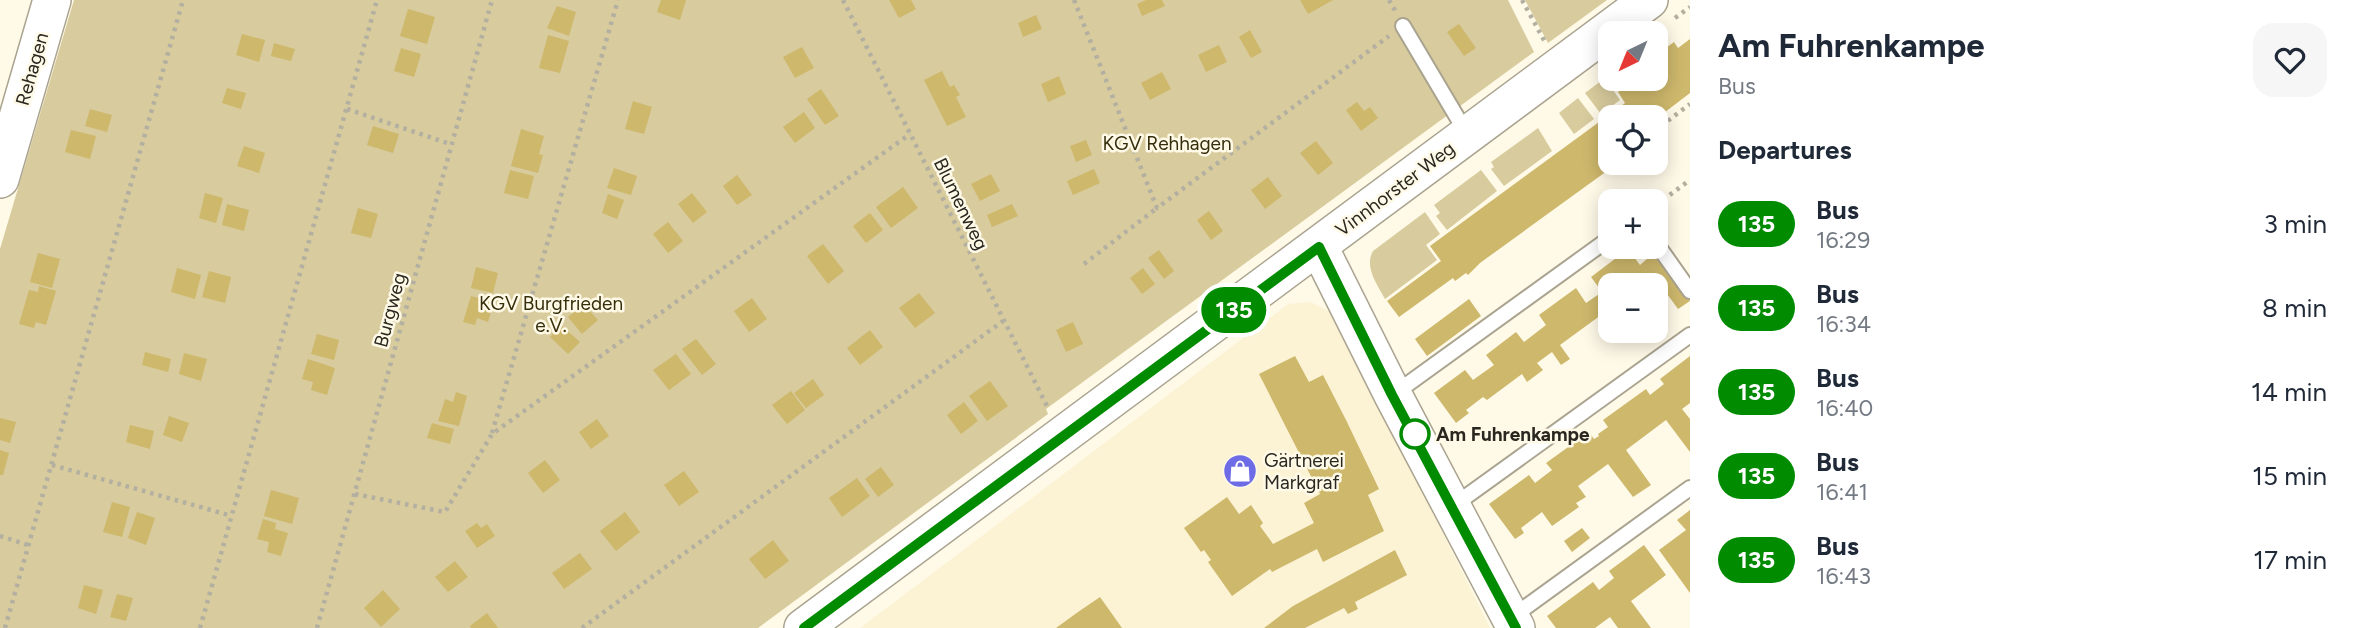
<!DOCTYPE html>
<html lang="en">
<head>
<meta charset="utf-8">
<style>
	:root { --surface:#fff; --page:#f6f6f7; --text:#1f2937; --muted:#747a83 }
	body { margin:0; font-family:Figtree,sans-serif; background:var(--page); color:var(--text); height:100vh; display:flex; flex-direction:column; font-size:26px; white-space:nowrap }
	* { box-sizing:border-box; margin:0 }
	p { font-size:23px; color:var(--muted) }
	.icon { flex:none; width:38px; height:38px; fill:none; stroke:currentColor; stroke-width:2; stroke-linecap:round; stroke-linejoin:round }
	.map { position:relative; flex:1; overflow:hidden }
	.panel { display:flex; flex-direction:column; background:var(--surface); width:665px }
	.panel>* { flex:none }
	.badge { padding:0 14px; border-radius:23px; font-size:24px; line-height:46px }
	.needle { width:46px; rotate:223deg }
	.fabs { position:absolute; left:1598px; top:21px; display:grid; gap:14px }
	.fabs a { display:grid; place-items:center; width:70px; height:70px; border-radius:14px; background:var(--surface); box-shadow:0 4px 18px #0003; font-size:35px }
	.map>.badge { position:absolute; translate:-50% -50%; box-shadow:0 0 0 4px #fff }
	h2 { padding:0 28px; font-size:26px; line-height:63px }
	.round { display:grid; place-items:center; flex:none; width:74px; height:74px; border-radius:21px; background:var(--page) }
	.head { display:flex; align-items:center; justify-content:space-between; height:119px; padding:0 28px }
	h1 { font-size:33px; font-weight:700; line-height:52px }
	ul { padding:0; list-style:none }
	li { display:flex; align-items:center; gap:21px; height:84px; padding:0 28px }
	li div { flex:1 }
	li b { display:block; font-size:26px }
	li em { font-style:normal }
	li .badge { min-width:77px; font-weight:700; text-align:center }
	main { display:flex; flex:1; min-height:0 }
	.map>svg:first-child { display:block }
	.built { fill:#fcf3d5 }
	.green { fill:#d8cb9d }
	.building { fill:#ceb86c }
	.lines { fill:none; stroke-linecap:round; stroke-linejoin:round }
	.service-casing { stroke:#a9a38f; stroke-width:18 }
	.tertiary-casing { stroke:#a9a38f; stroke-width:40 }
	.path { stroke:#b3afa1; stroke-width:4.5; stroke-dasharray:3.5 5; stroke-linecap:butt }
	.service { stroke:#fff; stroke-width:14 }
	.tertiary { stroke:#fff; stroke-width:37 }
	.line-casing { stroke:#fff; stroke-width:16 }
	.line { stroke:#008b00; stroke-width:10 }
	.stop-dot { fill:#fff; stroke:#008b00; stroke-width:3.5 }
	.labels { text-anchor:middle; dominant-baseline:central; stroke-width:5; stroke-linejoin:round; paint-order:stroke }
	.street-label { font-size:19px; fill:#29271f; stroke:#fffae8 }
	.park-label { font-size:19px; fill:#362d0a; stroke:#fffae8 }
	.stop-label { font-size:19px; font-weight:bold; fill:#29271f; stroke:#fffae8; text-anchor:start }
	.poi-label { font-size:19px; fill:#29271f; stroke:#fffae8; text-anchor:start }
</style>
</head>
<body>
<main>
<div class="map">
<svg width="1690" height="628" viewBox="0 0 1690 628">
	<rect width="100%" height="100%" fill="#fffae8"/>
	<polygon class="built" points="1311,302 1334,314 1490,628 860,628 1288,304"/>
	<g class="green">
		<polygon points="74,0 1508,0 1534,52 1046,409 1048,414 758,628 0,628 0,249"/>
		<polygon points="1525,0 1607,0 1548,43"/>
		<polygon points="1614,79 1628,79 1613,90 1620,100 1601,114 1585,93 1601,81 1608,82"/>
		<polygon points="1578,98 1594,119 1574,134 1559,113"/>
		<polygon points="1538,128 1552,151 1504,186 1491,169 1494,167 1491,162"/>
		<polygon points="1481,170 1497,191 1447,230 1436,216 1440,213 1434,205"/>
		<path d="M1425,212L1440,234L1426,245L1437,260L1385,299C1377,284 1364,267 1373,251Z"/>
	</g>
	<g class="building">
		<polygon points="661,0 686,0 680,20 657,12"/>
		<polygon points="889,0 911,0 916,9 899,18"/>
		<polygon points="1146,0 1162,0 1165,6 1142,16 1137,4"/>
		<polygon points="1300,0 1333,0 1308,14"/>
		<polygon points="557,6 576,12 569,36 547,28"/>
		<polygon points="408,9 435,17 427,44 400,36"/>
		<polygon points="1036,15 1042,29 1023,37 1018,23"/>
		<polygon points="1459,24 1476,48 1464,56 1447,32"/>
		<polygon points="1250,30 1262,52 1251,58 1239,37"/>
		<polygon points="242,34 265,40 259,62 236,55"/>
		<polygon points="548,35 569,41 560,73 539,68"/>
		<polygon points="1690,39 1690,93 1656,119 1610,117 1610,163 1618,163 1480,263 1468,275 1466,273 1455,281 1453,278 1399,317 1387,301 1441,261 1430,246 1625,103 1618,92 1622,89 1618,84 1625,79 1633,81 1656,79 1656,64 1667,56 1663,50 1674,42 1678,48"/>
		<polygon points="274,43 295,49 291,61 271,56"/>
		<polygon points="1219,45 1227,62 1206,72 1198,55"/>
		<polygon points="802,47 814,68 795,78 783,57"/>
		<polygon points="401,48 421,54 414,77 394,71"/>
		<polygon points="942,71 950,87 954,85 960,95 956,97 966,117 947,126 924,80"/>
		<polygon points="1162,72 1171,89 1150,100 1141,83"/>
		<polygon points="1059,76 1066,94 1048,102 1041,84"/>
		<polygon points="227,88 246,93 241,109 222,103"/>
		<polygon points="821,89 839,116 825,125 807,99"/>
		<polygon points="633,101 652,107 644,134 625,129"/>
		<polygon points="1357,102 1364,111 1370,107 1378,118 1361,131 1346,110"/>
		<polygon points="90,109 112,115 107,132 85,126"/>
		<polygon points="804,112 815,128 795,143 783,127"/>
		<polygon points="373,126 399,134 393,153 367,145"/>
		<polygon points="521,129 544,136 539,154 543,155 538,173 511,166"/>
		<polygon points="71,130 96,136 90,159 65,152"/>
		<polygon points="1086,140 1092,155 1076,162 1070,146"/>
		<polygon points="1316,141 1333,163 1318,175 1300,153"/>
		<polygon points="244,146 265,153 259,173 237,166"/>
		<polygon points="614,168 637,176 631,195 607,188"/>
		<polygon points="1094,169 1100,183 1073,195 1067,181"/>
		<polygon points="510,170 534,176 528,199 504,193"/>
		<polygon points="991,174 1000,191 980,201 971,184"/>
		<polygon points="737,175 752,195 737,205 723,186"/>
		<polygon points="1268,177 1282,196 1265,209 1251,190"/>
		<polygon points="903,187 918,208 891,228 876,207"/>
		<polygon points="205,193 223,198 216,223 199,218"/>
		<polygon points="692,193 707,212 693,223 678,204"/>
		<polygon points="608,194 624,200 617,219 602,213"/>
		<polygon points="227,204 249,210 244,231 222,225"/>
		<polygon points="1012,204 1018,216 992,227 987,215"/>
		<polygon points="358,208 378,214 371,238 351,233"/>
		<polygon points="1209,211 1223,231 1211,240 1197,220"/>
		<polygon points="870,213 883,230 866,243 853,226"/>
		<polygon points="668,222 683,241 668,253 653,234"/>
		<polygon points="823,244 844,271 828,284 807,256"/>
		<polygon points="1628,249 1640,265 1655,252 1690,301 1678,309 1654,276 1644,285 1610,285 1610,327 1601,315 1560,345 1570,359 1561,365 1552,352 1537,363 1543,370 1527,382 1522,374 1487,400 1483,397 1466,410 1469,413 1456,423 1434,393 1465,370 1473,380 1494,365 1486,355 1516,332 1524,342 1546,325 1539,315 1576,288 1586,303 1602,292 1591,277"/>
		<polygon points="1159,250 1174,271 1164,279 1148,258"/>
		<polygon points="38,253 60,259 52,288 30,282"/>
		<polygon points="476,267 498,273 493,293 471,288"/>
		<polygon points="177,268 201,275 195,299 171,292"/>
		<polygon points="1143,268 1155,284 1142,294 1130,278"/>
		<polygon points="209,271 231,277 225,303 202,297"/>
		<polygon points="39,286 56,291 46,325 36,322 34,328 19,324 29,290 38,292"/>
		<polygon points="919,293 935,313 915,328 899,308"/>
		<polygon points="471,296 494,302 488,322 477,318 475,325 463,322"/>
		<polygon points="752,298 767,319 749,332 734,311"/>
		<polygon points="1469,299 1481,316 1427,356 1415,339"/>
		<polygon points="583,304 598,320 582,334 568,317"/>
		<polygon points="1073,322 1083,344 1066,352 1056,330"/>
		<polygon points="561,325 580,342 568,354 550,337"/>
		<polygon points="870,330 883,347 860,365 847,348"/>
		<polygon points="317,334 339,340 334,360 311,354"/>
		<polygon points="696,339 716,364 702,375 682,349"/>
		<polygon points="145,352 171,359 168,372 142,365"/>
		<polygon points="184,353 207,359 201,381 179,374"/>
		<polygon points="676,354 691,374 669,390 653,370"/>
		<polygon points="1295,356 1309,382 1323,375 1347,422 1379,489 1368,495 1384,531 1323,562 1317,549 1272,572 1270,569 1232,596 1208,562 1211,560 1204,550 1201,552 1184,528 1227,497 1239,514 1251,505 1263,523 1260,526 1273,544 1314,523 1304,503 1320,494 1259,374"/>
		<polygon points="1690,356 1690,403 1682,409 1690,419 1690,452 1666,420 1626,450 1651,485 1633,497 1608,464 1578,486 1586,497 1576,503 1579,507 1552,526 1542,512 1521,528 1524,533 1515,539 1489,504 1529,475 1535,483 1552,470 1546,463 1589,432 1594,439 1599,436 1598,434 1608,427 1603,420 1646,389 1650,395 1664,384 1660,379"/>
		<polygon points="308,359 335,368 327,395 311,390 313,382 302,379"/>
		<polygon points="813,379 824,395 806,408 794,393"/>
		<polygon points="990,381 1008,406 987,421 969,396"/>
		<polygon points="791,391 805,410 787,424 772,405"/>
		<polygon points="456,392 467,396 459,426 438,421 445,399 453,402"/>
		<polygon points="964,402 978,421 961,434 947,415"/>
		<polygon points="169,416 189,423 182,442 163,435"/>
		<polygon points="0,418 16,422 10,443 0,440"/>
		<polygon points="597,419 609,436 591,449 579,432"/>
		<polygon points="432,423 454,429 450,444 427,438"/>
		<polygon points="130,425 154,431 150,449 126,442"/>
		<polygon points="0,450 9,453 3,475 0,475"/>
		<polygon points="545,460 560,480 543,493 528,473"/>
		<polygon points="881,467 894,485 878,497 865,479"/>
		<polygon points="684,471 699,492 679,506 664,485"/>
		<polygon points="857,478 870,496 842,517 829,498"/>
		<polygon points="271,490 299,498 292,524 264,516"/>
		<polygon points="112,502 130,507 122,537 103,532"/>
		<polygon points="1690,510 1690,593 1659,550 1686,530 1677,520"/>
		<polygon points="137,512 155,518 146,545 128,538"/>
		<polygon points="625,512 640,532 616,551 600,531"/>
		<polygon points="263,519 276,523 275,529 288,533 281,556 267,552 269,542 257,539"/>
		<polygon points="477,523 481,528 487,524 495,536 477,548 465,531"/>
		<polygon points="1582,528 1590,538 1572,552 1564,541"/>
		<polygon points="773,540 789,561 765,579 749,559"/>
		<polygon points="1644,545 1666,575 1631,601 1651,628 1618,628 1610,617 1595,628 1556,628 1547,616 1593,582 1599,590 1614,578 1609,571"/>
		<polygon points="1395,550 1407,575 1355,602 1358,609 1348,614 1344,608 1305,628 1264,628 1293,606"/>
		<polygon points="580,553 592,569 564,589 552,573"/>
		<polygon points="455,561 468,577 448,592 435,577"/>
		<polygon points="84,585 103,590 96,614 78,608"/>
		<polygon points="383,590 400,609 381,627 364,608"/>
		<polygon points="117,594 133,598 126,621 110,617"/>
		<polygon points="1100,597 1122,628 1056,628 1078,612"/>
		<polygon points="487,613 498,628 471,628 470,626"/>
	</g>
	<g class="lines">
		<g class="service-casing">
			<g id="service">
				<polyline points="1403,26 1467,134"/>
				<polyline points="1656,243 1690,291"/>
				<polyline points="1394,394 1610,238"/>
				<polyline points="1453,506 1690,335"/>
				<polyline points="1512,617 1690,488"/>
			</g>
		</g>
		<g class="tertiary-casing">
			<g id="tertiary">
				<polyline points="0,179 52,0"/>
				<polyline points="1319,247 1393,395 1516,628"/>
				<polyline points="803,628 1649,0"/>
			</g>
		</g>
		<g class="path">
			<polyline points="843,0 1049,410"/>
			<polyline points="1074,0 1157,208 1389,36"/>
			<polyline points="1389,0 1396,12"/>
			<polyline points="1522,0 1545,42"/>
			<polyline points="1675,18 1690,7"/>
			<polyline points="347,109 450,144"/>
			<polyline points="1656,152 1665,123 1690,104"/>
			<polyline points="1656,205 1690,180"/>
			<polyline points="1084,264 1157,208"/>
			<polyline points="492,433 618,0"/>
			<polyline points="52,465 232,516"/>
			<polyline points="355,494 445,512 492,434 910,134"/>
			<polyline points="0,536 28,545"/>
			<polyline points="5,628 183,0"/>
			<polyline points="200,628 377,0"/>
			<polyline points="317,628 492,0"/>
			<polyline points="582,628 1003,321"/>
		</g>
		<use href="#service" class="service"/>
		<use href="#tertiary" class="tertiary"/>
	</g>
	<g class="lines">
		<g class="line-casing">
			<polyline id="line" points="804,628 1319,247 1392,395 1516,628"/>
		</g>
		<use href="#line" class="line"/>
	</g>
	<defs>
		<g id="shop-disc" transform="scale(1.75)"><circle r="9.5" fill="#6d6ce6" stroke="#fffae8"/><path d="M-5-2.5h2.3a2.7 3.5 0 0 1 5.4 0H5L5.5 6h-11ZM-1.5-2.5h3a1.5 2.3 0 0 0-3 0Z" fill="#fff"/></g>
	</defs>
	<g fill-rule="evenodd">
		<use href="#shop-disc" x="1240" y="471"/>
	</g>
	<circle class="stop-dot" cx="1415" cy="434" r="14"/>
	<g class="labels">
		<g class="street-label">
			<text transform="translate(32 69) rotate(-74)">Rehagen</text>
			<text transform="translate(1395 189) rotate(-37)">Vinnhorster Weg</text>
			<text transform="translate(961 204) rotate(64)">Blumenweg</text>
			<text transform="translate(390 310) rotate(-75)">Burgweg</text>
		</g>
		<g class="park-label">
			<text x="1167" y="143">KGV Rehhagen</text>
			<text x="551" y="303">KGV Burgfrieden<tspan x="551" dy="22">e.V.</tspan></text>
		</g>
		<g class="stop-label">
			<text x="1436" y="434">Am Fuhrenkampe</text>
		</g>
		<g class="poi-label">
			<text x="1264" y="460">Gärtnerei<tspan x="1264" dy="22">Markgraf</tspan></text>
		</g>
	</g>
</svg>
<div class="fabs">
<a><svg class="needle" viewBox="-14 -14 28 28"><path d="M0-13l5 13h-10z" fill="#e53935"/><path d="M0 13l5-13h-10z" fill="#747a83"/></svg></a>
<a><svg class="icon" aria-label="locate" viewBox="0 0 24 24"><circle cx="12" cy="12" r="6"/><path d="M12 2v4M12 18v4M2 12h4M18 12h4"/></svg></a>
<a>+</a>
<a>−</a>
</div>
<b class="badge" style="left:1234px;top:310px;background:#008b00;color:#fff">135</b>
</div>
<section class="panel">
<div class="head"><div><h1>Am Fuhrenkampe</h1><p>Bus</p></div><a class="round"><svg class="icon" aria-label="heart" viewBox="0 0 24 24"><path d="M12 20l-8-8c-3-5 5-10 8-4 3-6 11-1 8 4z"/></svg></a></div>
<h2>Departures</h2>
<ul>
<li><span class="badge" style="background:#008b00;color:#fff">135</span><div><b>Bus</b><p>16:29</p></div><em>3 min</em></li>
<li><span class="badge" style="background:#008b00;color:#fff">135</span><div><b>Bus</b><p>16:34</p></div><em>8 min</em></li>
<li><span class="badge" style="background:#008b00;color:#fff">135</span><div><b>Bus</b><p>16:40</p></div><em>14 min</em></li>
<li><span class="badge" style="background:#008b00;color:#fff">135</span><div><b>Bus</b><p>16:41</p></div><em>15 min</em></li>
<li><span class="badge" style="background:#008b00;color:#fff">135</span><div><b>Bus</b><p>16:43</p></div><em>17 min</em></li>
</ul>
</section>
</main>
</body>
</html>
